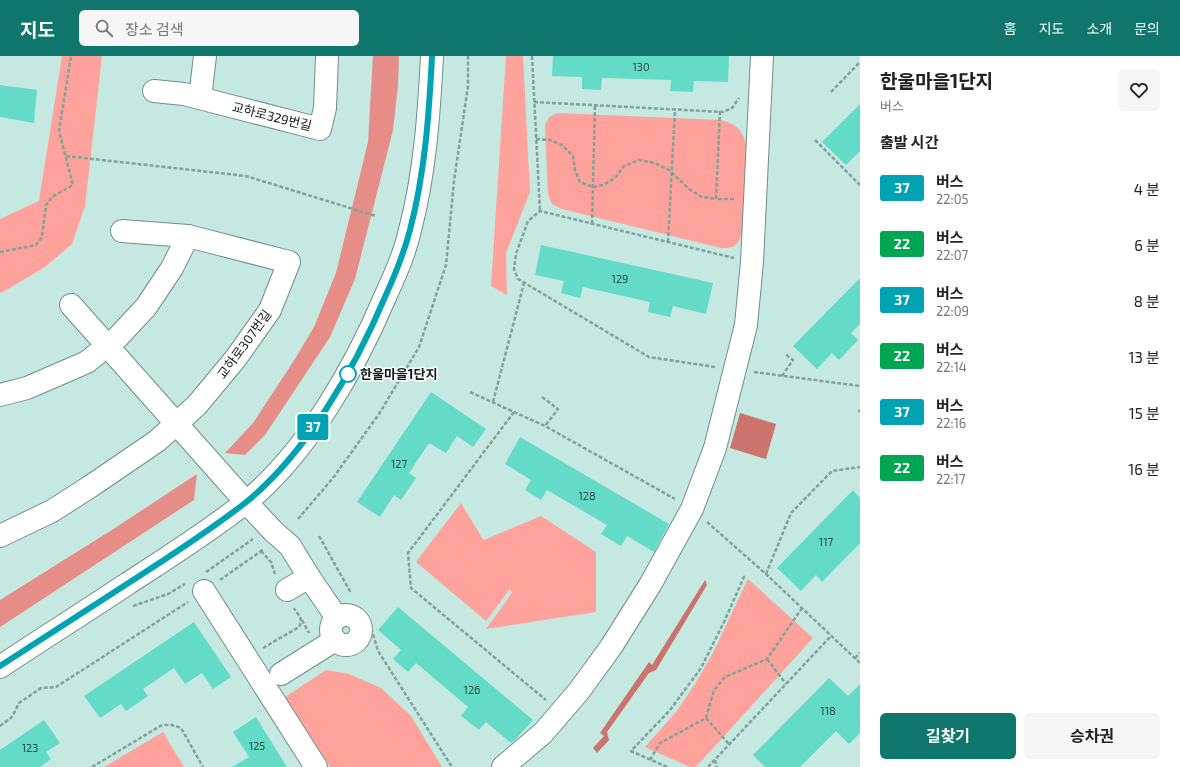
<!DOCTYPE html>
<html lang="ko">
<head>
<meta charset="utf-8">
<style>
	:root { --surface:#fff; --page:#f6f6f6; --text:#222; --muted:#767676; --accent:#0f766e }
	body { margin:0; font-family:"Exo 2","Noto Sans KR",sans-serif; background:var(--page); color:var(--text); height:100vh; display:flex; flex-direction:column; font-size:15px; white-space:nowrap }
	* { box-sizing:border-box; margin:0 }
	p { font-size:13px; color:var(--muted) }
	.icon { flex:none; width:22px; height:22px; fill:none; stroke:currentColor; stroke-width:2; stroke-linecap:round; stroke-linejoin:round }
	.map { position:relative; flex:1; overflow:hidden }
	.side { display:flex; flex-direction:column; background:var(--surface); width:320px }
	.side>* { flex:none }
	.badge { padding:0 8px; border-radius:3px; font-size:14px; line-height:26px }
	.map>.badge { position:absolute; translate:-50% -50%; box-shadow:0 0 0 2px #fff }
	h2 { padding:0 20px; font-size:15px; line-height:36px }
	.round { display:grid; place-items:center; flex:none; width:42px; height:42px; border-radius:6px; background:var(--page) }
	.overview { display:flex; align-items:center; justify-content:space-between; height:68px; padding:0 20px }
	h1 { font-size:19px; font-weight:700; line-height:30px }
	.primary-button { display:flex; gap:8px; margin-top:auto; padding:8px 20px }
	.primary-button a { flex:1; height:46px; border-radius:6px; background:var(--accent); color:#fff; font-size:16px; font-weight:700; line-height:46px; text-align:center }
	.primary-button a+a { background:var(--page); color:var(--text) }
	ul { padding:0; list-style:none }
	li { display:flex; align-items:center; gap:12px; height:56px; padding:0 20px }
	li div { flex:1 }
	li b { display:block; font-size:15px }
	li em { font-style:normal }
	li .badge { min-width:44px; font-weight:700; text-align:center }
	header { display:flex; align-items:center; gap:24px; box-sizing:border-box; height:56px; padding:0 20px; background:var(--accent); color:#fff }
	header strong { font-size:19px }
	nav { display:flex; gap:22px; margin-inline-start:auto; font-size:14px }
	.search { width:280px; height:36px; background:var(--page); display:flex; align-items:center; gap:10px; box-sizing:border-box; padding:0 14px; border-radius:6px; color:var(--muted); font-size:15px }
	main { display:flex; flex:1; min-height:0 }
	.map>svg:first-child { display:block }
	.green { fill:#fea29b }
	.forest { fill:#e78d87 }
	.water { fill:#cb746e }
	.building { fill:#64dbc7 }
	.lines { fill:none; stroke-linecap:round; stroke-linejoin:round }
	.minor-casing { stroke:#6e8f88; stroke-width:24 }
	.path { stroke:#84a09a; stroke-width:2.5; stroke-dasharray:4 2; stroke-linecap:butt }
	.minor { stroke:#fff; stroke-width:22 }
	.line-casing { stroke:#fff; stroke-width:9 }
	.line { stroke:#00a3b4; stroke-width:6 }
	.stop-dot { fill:#fff; stroke:#00a3b4; stroke-width:2 }
	.labels { text-anchor:middle; dominant-baseline:central; stroke-width:3; stroke-linejoin:round; paint-order:stroke }
	.number-label { font-size:11px; fill:#254c46 }
	.street-label { font-size:13px; fill:#101d1b; stroke:#fff }
	.stop-label { font-size:13px; font-weight:bold; fill:#101d1b; stroke:#fff; text-anchor:start }
</style>
</head>
<body>
<header>
<strong>지도</strong>
<div class="search"><svg class="icon" aria-label="search" viewBox="0 0 24 24"><circle cx="10" cy="10" r="6"/><path d="M15 15l6 6"/></svg>장소 검색</div>
<nav><a>홈</a><a>지도</a><a>소개</a><a>문의</a></nav>
</header>
<main>
<div class="map">
<svg width="860" height="711" viewBox="0 0 860 711">
	<rect width="100%" height="100%" fill="#c5e9e1"/>
	<g class="green">
		<polygon points="62,0 102,0 85,150 72,188 45,211 3,236 0,237 0,163 39,145"/>
		<polygon points="506,0 523,0 530,136 506,197 507,239 491,230"/>
		<path d="M557,57L721,64C737,69 741,72 746,88L742,176C738,190 735,192 721,192L562,153L552,148L548,139L545,69L549,61Z"/>
		<polygon points="461,447 484,485 484,484 541,460 596,496 596,556 486,573 512,537 510,533 486,565 416,506"/>
		<polygon points="748,523 813,582 696,711 690,711 645,691 676,656 695,628 713,597"/>
		<polygon points="326,614 349,618 381,632 411,660 442,711 330,711 285,641"/>
		<polygon points="163,676 184,711 104,711"/>
	</g>
	<g class="forest">
		<polygon points="373,0 399,0 398,29 393,74 355,223 330,281 265,379 245,399 225,397 253,367 293,306 314,271 336,217 368,86"/>
		<polygon points="197,418 194,444 0,571 0,544 115,472"/>
	</g>
	<g class="water">
		<polygon points="740,357 776,368 766,403 730,392"/>
		<polygon points="705,524 707,529 656,614 649,617 607,676 609,684 597,697 593,692 604,680 600,677 649,606 652,609"/>
	</g>
	<g class="building">
		<polygon points="553,0 729,0 728,26 694,25 693,36 670,35 671,24 602,22 601,34 582,33 582,21 552,20"/>
		<polygon points="0,29 37,34 34,67 0,61"/>
		<polygon points="860,48 860,95 846,109 822,86"/>
		<polygon points="541,189 713,227 706,258 673,250 670,261 648,256 650,246 583,231 580,242 561,237 564,225 535,219"/>
		<polygon points="860,222 860,268 851,277 858,284 839,304 832,297 817,313 793,290"/>
		<polygon points="431,336 486,373 473,391 457,380 446,397 429,387 409,417 416,422 401,444 394,439 380,461 357,446"/>
		<polygon points="520,381 669,468 654,496 627,480 621,490 601,478 607,469 547,434 541,444 525,434 531,424 505,408"/>
		<polygon points="853,434 860,442 860,487 822,526 816,519 801,535 777,512"/>
		<polygon points="398,551 533,664 516,683 511,687 486,666 479,674 461,660 468,651 416,607 408,616 393,603 401,594 378,574"/>
		<polygon points="194,566 231,621 213,633 202,617 185,628 174,612 143,633 148,640 126,655 121,648 100,662 84,640"/>
		<polygon points="829,622 848,640 860,628 860,677 849,688 836,675 800,711 765,711 753,699"/>
		<polygon points="256,661 287,711 232,711 249,701 233,676"/>
		<polygon points="44,664 60,687 46,696 51,703 40,711 0,711 0,694"/>
	</g>
	<g class="lines">
		<g class="minor-casing">
			<g id="minor">
				<polyline points="154,35 184,38 320,73 325,52 327,0"/>
				<polyline points="200,42 205,0"/>
				<polyline points="71,249 246,446 274,476 290,490 309,521 337,562"/>
				<polyline points="0,339 27,332 87,306 118,281 146,251 172,212 188,180"/>
				<polyline points="0,480 52,455 91,430 157,385 197,349 236,302 270,254 289,206 188,180 122,175"/>
				<polyline points="287,534 309,521"/>
				<polyline points="204,535 316,711"/>
				<circle cx="346" cy="574" r="15"/>
				<path d="M0,611C42,583 85,556 127,528C167,502 208,476 245,447C306,398 355,312 385,241C395,219 405,197 410,174C425,117 429,58 432,0"/>
				<polyline points="281,618 335,584"/>
				<polyline points="503,711 543,677 579,635 611,591 650,529 692,453 715,392 746,269 752,206 762,0"/>
			</g>
		</g>
		<g class="path">
			<polyline points="532,0 540,155"/>
			<polyline points="831,36 860,6"/>
			<polyline points="534,46 723,56 732,52 739,42"/>
			<polyline points="720,55 716,143 736,143"/>
			<polyline points="536,83 550,84 562,89 573,100 575,114 580,126 593,131 603,129 615,122 624,110 639,104 655,107 669,114 689,133 702,141 716,143"/>
			<polyline points="815,84 860,129"/>
			<polyline points="66,100 246,120 376,160"/>
			<polyline points="592,168 595,49"/>
			<polyline points="668,186 675,53"/>
			<polyline points="0,196 36,189 42,181 46,149 52,141 73,129 59,75 71,0"/>
			<polyline points="715,311 649,301 518,223 514,213 516,198 528,165 540,155 734,202"/>
			<polyline points="754,316 860,330"/>
			<polyline points="782,320 793,304 785,298"/>
			<polyline points="470,336 545,370 675,443"/>
			<polyline points="542,341 558,353 545,370"/>
			<polyline points="493,346 524,227"/>
			<polyline points="858,355 860,355"/>
			<polyline points="514,356 408,497 411,532 546,644"/>
			<polyline points="298,463 333,422 379,358 419,291 446,209 454,125 468,30 468,0"/>
			<polyline points="707,466 766,518 860,607"/>
			<polyline points="319,480 351,537"/>
			<polyline points="261,495 271,506 275,518"/>
			<polyline points="206,516 253,483"/>
			<polyline points="766,518 791,457 832,415 860,411"/>
			<polyline points="220,524 264,493"/>
			<polyline points="133,550 168,538 185,528"/>
			<polyline points="368,561 378,595 452,711"/>
			<polyline points="302,564 309,577"/>
			<path d="M263,592L299,571C304,563 298,559 294,552"/>
			<polyline points="855,602 860,597"/>
			<polyline points="767,603 786,628"/>
			<polyline points="706,662 729,688"/>
			<polyline points="0,670 12,661 19,647 41,632 56,631 188,546"/>
			<polyline points="650,704 660,687 706,662 714,634 725,621 767,603 802,552"/>
			<polyline points="715,704 717,711"/>
			<polyline points="92,711 162,669 172,669 181,672 203,711"/>
			<polyline points="667,711 631,695 670,654 701,612 724,566 744,521 742,519"/>
			<polyline points="708,711 831,580"/>
		</g>
		<use href="#minor" class="minor"/>
	</g>
	<g class="lines">
		<g class="line-casing">
			<path id="line" d="M0,610C44,582 87,554 130,526C169,501 209,475 245,447C306,398 355,312 385,241C395,219 404,197 410,174C425,117 429,58 432,0"/>
		</g>
		<use href="#line" class="line"/>
	</g>
	<circle class="stop-dot" cx="348" cy="318" r="8"/>
	<g class="labels">
		<g class="number-label">
			<text x="641" y="10">130</text>
			<text x="620" y="222">129</text>
			<text x="399" y="407">127</text>
			<text x="587" y="439">128</text>
			<text x="826" y="485">117</text>
			<text x="472" y="633">126</text>
			<text x="828" y="654">118</text>
			<text x="257" y="689">125</text>
			<text x="30" y="691">123</text>
		</g>
		<g class="street-label">
			<text transform="translate(272 60) rotate(14)">교하로329번길</text>
			<text transform="translate(244 288) rotate(-54)">교하로307번길</text>
		</g>
		<g class="stop-label">
			<text x="360" y="318">한울마을1단지</text>
		</g>
	</g>
</svg>
<b class="badge" style="left:313px;top:371px;background:#00a3b4;color:#fff">37</b>
</div>
<section class="side">
<div class="overview"><div><h1>한울마을1단지</h1><p>버스</p></div><a class="round"><svg class="icon" aria-label="heart" viewBox="0 0 24 24"><path d="M12 20l-8-8c-3-5 5-10 8-4 3-6 11-1 8 4z"/></svg></a></div>
<h2>출발 시간</h2>
<ul>
<li><span class="badge" style="background:#00a3b4;color:#fff">37</span><div><b>버스</b><p>22:05</p></div><em>4 분</em></li>
<li><span class="badge" style="background:#00a651;color:#fff">22</span><div><b>버스</b><p>22:07</p></div><em>6 분</em></li>
<li><span class="badge" style="background:#00a3b4;color:#fff">37</span><div><b>버스</b><p>22:09</p></div><em>8 분</em></li>
<li><span class="badge" style="background:#00a651;color:#fff">22</span><div><b>버스</b><p>22:14</p></div><em>13 분</em></li>
<li><span class="badge" style="background:#00a3b4;color:#fff">37</span><div><b>버스</b><p>22:16</p></div><em>15 분</em></li>
<li><span class="badge" style="background:#00a651;color:#fff">22</span><div><b>버스</b><p>22:17</p></div><em>16 분</em></li>
</ul>
<div class="primary-button"><a>길찾기</a><a>승차권</a></div>
</section>
</main>
</body>
</html>
